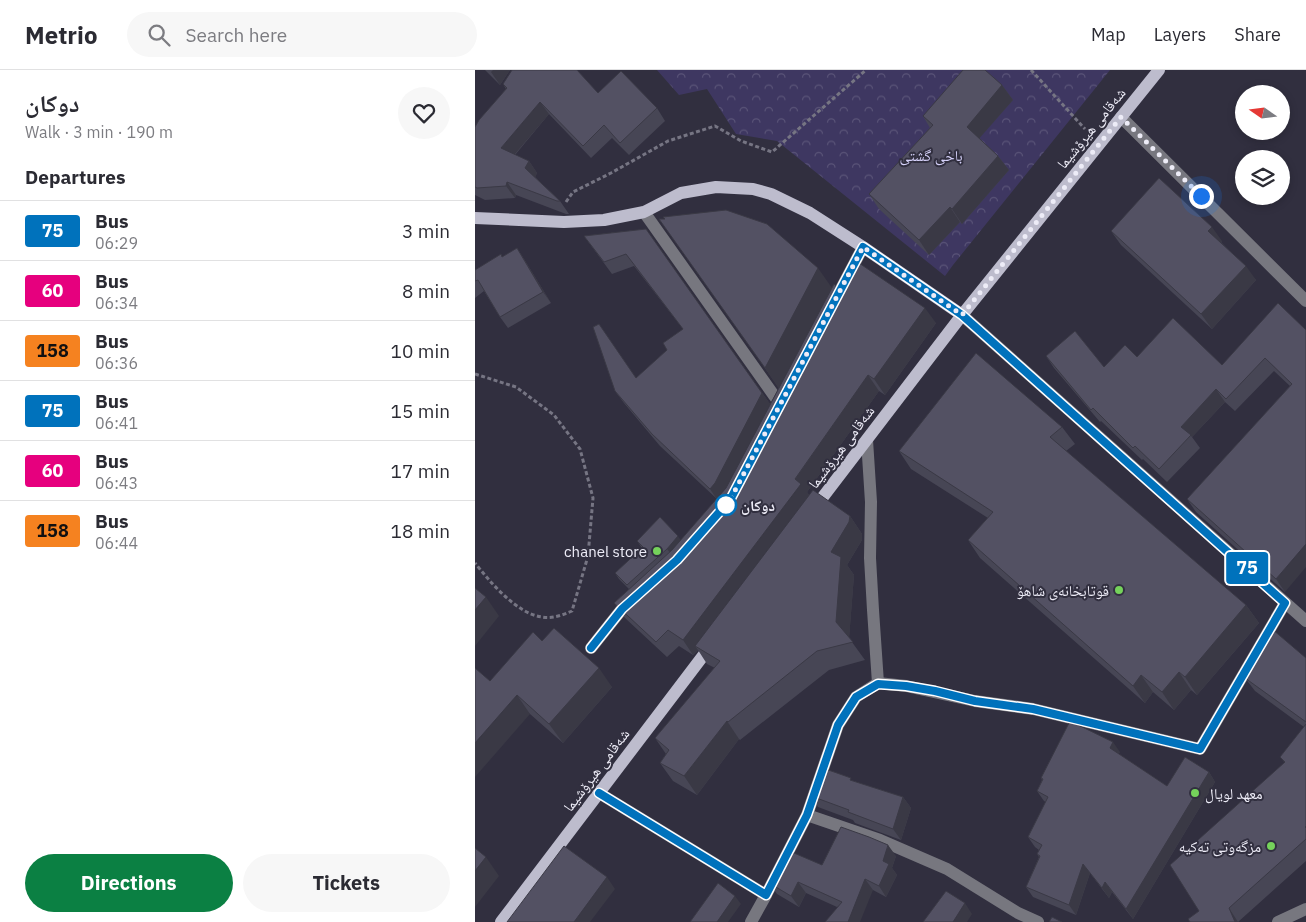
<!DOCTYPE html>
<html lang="en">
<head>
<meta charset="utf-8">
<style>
	:root { --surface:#fff; --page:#f7f7f7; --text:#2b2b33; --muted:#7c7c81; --line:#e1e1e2; --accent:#0b8043 }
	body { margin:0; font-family:"IBM Plex Sans","Noto Naskh Arabic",sans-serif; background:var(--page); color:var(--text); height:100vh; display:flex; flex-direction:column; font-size:19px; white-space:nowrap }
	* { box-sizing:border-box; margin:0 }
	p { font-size:16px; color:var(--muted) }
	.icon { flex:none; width:28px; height:28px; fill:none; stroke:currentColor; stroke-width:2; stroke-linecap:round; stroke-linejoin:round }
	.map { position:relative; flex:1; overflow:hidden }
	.side { display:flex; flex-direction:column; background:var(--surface); width:475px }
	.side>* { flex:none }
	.badge { padding:0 10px; border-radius:4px; font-size:18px; line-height:32px }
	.needle { width:32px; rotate:284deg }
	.controls { position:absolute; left:760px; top:15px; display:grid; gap:10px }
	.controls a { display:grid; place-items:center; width:55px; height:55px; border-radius:50%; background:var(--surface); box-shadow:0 2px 8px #0003; font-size:25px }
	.you { position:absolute; width:25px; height:25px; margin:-12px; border:4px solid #fff; border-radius:50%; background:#1a73e8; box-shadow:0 0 0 8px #1a73e833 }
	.map>.badge { position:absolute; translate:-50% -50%; box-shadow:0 0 0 2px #fff }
	h2 { padding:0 25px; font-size:19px; line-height:45px }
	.round { display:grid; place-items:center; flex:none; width:52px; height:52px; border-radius:26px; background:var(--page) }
	.overview { display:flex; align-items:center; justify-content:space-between; height:85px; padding:0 25px }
	h1 { font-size:24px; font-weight:700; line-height:38px }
	.cta { display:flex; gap:10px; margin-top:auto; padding:10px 25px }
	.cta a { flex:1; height:58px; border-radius:30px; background:var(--accent); color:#fff; font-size:20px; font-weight:700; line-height:58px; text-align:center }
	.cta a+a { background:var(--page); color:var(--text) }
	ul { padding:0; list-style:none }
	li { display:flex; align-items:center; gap:15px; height:60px; padding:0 25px; border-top:1px solid var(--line) }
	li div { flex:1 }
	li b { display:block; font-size:19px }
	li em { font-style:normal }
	li .badge { min-width:55px; font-weight:700; text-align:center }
	header { display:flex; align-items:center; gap:30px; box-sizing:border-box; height:70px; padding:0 25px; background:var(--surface); border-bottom:1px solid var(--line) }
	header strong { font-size:24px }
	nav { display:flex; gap:28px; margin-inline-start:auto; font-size:18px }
	.search { width:350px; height:45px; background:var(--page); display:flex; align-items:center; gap:12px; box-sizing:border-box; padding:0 18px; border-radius:28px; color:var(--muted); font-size:19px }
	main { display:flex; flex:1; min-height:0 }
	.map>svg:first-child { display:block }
	.park { fill:url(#park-crowns) }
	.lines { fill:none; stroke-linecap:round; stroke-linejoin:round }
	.path { stroke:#767583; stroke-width:3; stroke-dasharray:4 2.5; stroke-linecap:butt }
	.minor { stroke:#77777f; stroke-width:12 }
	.major { stroke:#bdbccd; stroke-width:12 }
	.wall { fill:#474655 }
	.shaded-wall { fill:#3a3945 }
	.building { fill:#535163; stroke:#3a3945 }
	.line-casing { stroke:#fff; stroke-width:11 }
	.line { stroke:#0072bc; stroke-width:8 }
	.walk { stroke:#edecf7; stroke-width:5; stroke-dasharray:0 9 }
	.stop-dot { fill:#fff; stroke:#0072bc; stroke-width:2.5 }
	.poi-dot { fill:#75d25b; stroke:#312f3f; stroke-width:2 }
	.labels { text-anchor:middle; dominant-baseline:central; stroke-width:4; stroke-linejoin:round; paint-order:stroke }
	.street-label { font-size:15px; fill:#edecf7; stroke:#312f3f }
	.park-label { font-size:15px; fill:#d6d2fa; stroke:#312f3f }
	.stop-label { font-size:15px; font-weight:bold; fill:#edecf7; stroke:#312f3f; text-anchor:start }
	.poi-label { font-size:15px; fill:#edecf7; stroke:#312f3f; text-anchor:end }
</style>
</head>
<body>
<header>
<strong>Metrio</strong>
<div class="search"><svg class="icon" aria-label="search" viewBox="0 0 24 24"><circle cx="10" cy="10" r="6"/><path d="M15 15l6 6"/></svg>Search here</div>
<nav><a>Map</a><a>Layers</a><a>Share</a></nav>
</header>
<main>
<section class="side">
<div class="overview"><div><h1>دوكان</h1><p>Walk · 3 min · 190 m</p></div><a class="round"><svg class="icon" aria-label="heart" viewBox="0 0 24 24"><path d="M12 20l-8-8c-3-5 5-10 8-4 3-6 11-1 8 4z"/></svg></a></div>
<h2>Departures</h2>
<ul>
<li><span class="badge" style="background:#0072bc;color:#fff">75</span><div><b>Bus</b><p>06:29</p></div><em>3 min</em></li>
<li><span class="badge" style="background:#e6007e;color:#fff">60</span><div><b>Bus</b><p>06:34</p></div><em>8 min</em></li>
<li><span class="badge" style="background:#f58220;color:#111">158</span><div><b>Bus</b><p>06:36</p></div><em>10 min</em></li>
<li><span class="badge" style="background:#0072bc;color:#fff">75</span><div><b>Bus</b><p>06:41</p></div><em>15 min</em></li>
<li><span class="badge" style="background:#e6007e;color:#fff">60</span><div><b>Bus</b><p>06:43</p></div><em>17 min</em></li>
<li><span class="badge" style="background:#f58220;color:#111">158</span><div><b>Bus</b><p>06:44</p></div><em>18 min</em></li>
</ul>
<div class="cta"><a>Directions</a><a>Tickets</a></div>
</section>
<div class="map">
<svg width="831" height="852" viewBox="0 0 831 852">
	<defs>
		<pattern id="park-crowns" width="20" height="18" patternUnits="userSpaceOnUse" patternTransform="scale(1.25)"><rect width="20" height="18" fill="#3e3761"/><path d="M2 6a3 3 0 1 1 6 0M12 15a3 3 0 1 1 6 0" fill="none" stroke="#5a5478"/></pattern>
	</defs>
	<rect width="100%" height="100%" fill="#312f3f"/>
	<polygon class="park" points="182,0 635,0 478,195 470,206 302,71 261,64 232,19 204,25"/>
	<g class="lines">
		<g class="path">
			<polyline points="556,0 610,59"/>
			<polyline points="91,132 98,122 136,103 193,71 240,56 266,71 297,82 391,0"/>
			<path d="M0,304L41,317L79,345L105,379L118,428L113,486L97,541C88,545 77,549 67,547C42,544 15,512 0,493"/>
		</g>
		<g class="minor">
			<polyline points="646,47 831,231"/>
			<polyline points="169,142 305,334"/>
			<polyline points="358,234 388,177"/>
			<polyline points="487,245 831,551"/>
			<polyline points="392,370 396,432 395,488 398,540 403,613"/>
			<polyline points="116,578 147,539 156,530"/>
			<polyline points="124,723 291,825"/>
			<polyline points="332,745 405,770 472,799 543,843 563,852"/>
			<polyline points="276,852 291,825 332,745 363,655 381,627 403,613 431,616 500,631 558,639 725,679 810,533"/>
			<polyline points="803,852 831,839"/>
		</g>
		<g class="major">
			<polyline points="0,148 89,152 129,150 169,142 206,123 241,117 278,119 296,124 335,143 388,177 487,245"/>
			<polyline points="338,440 487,245 684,0"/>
			<polyline points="26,852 237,574"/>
		</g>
	</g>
	<g class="wall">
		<polygon points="10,0 35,0 25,15"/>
		<polygon points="28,14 123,23 182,38 190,51 154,85 137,68 116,88 74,44 40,85 54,91 62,103 60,107 85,131 94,144 91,144 41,125 40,128 10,130 0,125 0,57 31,19"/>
		<polygon points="527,15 538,30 504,68 523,86 534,100 487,154 485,152 454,185 404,139 394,124 455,58 448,46"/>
		<polygon points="184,149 357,218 366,220 461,253 410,325 404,321 332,422 334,425 375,446 387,464 387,470 372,495 379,505 374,568 390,590 354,600 265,670 264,669 222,725 198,711 185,693 191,684 180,668 240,598 232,594 223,580 218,585 204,576 192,587 150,548 139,533 154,519 144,509 140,503 167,478 162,471 206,470 242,429 185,376 149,333 140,321 161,308 192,280 208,259 159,196 137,204 109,166 171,159 295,334 304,318"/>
		<polygon points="636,161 747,171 746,172 781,210 737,259 646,175"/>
		<polygon points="42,178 49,189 76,233 33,258 25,247 9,221 0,228 0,200 27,187"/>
		<polygon points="831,260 810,522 721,442 712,429 815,316 799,301 760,341 750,332 717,367 725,378 692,412 668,389 667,390 626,351 625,352 579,298 571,286 629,297 662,287 747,295"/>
		<polygon points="587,357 600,374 591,381 771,535 784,553 722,625 716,620 699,640 678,622 670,633 505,488 493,470 513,448 436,399 424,381"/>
		<polygon points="67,571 137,617 88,673 55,644 15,611"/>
		<polygon points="831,588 831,791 763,852 724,841 810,693 805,687 829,657 780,621 770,608"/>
		<polygon points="645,682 643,684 692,716 734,702 740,712 658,849 637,822 634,828 615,803 601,845 558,827 551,817 564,787 562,784 564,780 560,777 553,767 571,732 569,731 562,721 567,710 566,708"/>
		<polygon points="378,711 428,727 436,738 426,770 380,753 378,750 343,737 336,726"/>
		<polygon points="421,786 417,798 422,805 411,827 398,820 362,837 331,823 324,837 302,824 294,813 347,795"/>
	</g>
	<g class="shaded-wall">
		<polygon points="18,0 35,0 25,15 16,2"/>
		<polygon points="527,15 538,30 502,71 492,57"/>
		<polygon points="65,32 74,44 34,91 26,78"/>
		<polygon points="523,86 534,100 487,154 477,139"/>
		<polygon points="54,91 62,103 59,110 50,98"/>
		<polygon points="32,112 41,125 40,128 31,116"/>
		<polygon points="475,137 485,152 454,185 444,170"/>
		<polygon points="737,157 747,171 743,175 733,161"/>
		<polygon points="42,178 49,189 76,233 68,222"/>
		<polygon points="771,196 781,210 737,259 726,244"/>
		<polygon points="343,198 357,218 304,319 290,298"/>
		<polygon points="450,238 461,253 410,325 399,309"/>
		<polygon points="393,305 404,321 332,422 337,429 220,576 223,580 218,585 208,570"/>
		<polygon points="741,319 750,332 717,367 706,357"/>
		<polygon points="287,323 296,335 248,425 243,431 235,419"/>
		<polygon points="375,446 387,464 387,470 372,495 379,505 374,570 361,552 356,482"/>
		<polygon points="203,466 207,472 196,484 192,479"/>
		<polygon points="831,474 831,497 810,522 801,509"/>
		<polygon points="11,527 24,546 0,576 0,540"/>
		<polygon points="771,535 784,553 722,625 710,607"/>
		<polygon points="124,598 137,617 88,673 74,654"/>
		<polygon points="704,602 716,620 699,640 687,622"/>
		<polygon points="666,605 678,622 670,633 658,616"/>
		<polygon points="42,625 55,644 0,707 0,673"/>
		<polygon points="252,651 264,669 222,725 209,706"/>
		<polygon points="638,672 645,682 642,688 635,678"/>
		<polygon points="734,702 740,712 658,849 651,839"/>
		<polygon points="428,727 436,738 426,770 418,759"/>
		<polygon points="413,775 421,786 417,798 422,805 411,827 404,816 408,791"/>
		<polygon points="11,787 24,806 0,837 0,801"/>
		<polygon points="608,794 615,803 601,845 594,835"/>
		<polygon points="132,807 140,819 115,852 99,852"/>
		<polygon points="390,809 398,820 385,852 373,852"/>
		<polygon points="323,812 331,823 324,837 316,826"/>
		<polygon points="630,812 637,822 634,828 627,818"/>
		<polygon points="260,826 266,834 253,852 242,852"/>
		<polygon points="490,833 497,844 492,852 478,852"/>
		<polygon points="754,838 763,852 760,852"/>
	</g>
	<g class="building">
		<polygon points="37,0 102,0 123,23 146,1 182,38 145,73 129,55 108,76 65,32 26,78 54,91 50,98 85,131 82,131 32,112 31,116 2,118 0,117 0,57 4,50 32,18 28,14"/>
		<polygon points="488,0 510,0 527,15 492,57 523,86 477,139 475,137 444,170 394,124 458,55 448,46"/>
		<polygon points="684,108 737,157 733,161 771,196 726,244 636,161"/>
		<polygon points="251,140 292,154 343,198 290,298 184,149 190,149 188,147"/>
		<polygon points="171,159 287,323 240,413 235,419 177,364 140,321 118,257 124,254 161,308 192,280 188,273 208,259 151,184 129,192 109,166"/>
		<polygon points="42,178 68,222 25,247 3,210 0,211 0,200 26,184 27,187"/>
		<polygon points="384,193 450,238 399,309 393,305 320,409 326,414 208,570 193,560 181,572 139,533 197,480 251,418 359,214 366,220"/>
		<polygon points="803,233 831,260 831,474 801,509 712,429 817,314 790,288 751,329 741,319 706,357 716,365 684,399 660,376 658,378 618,338 616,340 571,286 600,261 629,297 650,275 662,287 698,248 747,295"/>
		<polygon points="501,283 587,357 575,367 771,535 710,607 704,602 687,622 666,605 658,616 493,470 518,442 424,381"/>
		<polygon points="338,420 375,446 374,452 356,482 366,487 361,552 378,572 342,581 253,652 252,651 209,706 185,693 194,680 180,668 245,591 220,576"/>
		<polygon points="185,447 203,466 192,479 152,515 140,503 168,477 162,471"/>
		<polygon points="0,518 11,527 0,540"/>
		<polygon points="79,558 124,598 74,654 42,625 0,673 0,598 15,611 58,562 67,571"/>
		<polygon points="797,559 831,588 831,652 770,608"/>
		<polygon points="595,651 638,672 635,678 692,716 710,687 734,702 651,839 630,812 627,818 608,794 594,835 551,817 565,786 562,784 567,775 553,767 573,727 562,721 568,709 566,708"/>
		<polygon points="831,654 831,756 830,757 831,758 831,769 754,838 760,852 715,852 713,849 724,841 695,795 810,692 805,687"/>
		<polygon points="345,697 376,708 375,710 428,727 418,759 373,742 374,740 336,726"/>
		<polygon points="366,757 394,767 413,775 408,791 414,794 404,816 390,809 373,852 350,852 367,832 323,812 316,826 294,813 312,780 347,795"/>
		<polygon points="89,776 132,807 99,852 32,852"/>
		<polygon points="0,778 11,787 0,801"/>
		<polygon points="243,813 260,826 242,852 215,852"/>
		<polygon points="471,821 490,833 478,852 448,852"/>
		<polygon points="577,847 587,852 574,852"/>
	</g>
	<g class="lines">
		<g class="line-casing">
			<polyline id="line" points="116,578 147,539 202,490 255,430 388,177 487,245 810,533 725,679 558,639 500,631 460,621 431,616 403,614 381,627 363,655 332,745 291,825 124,723"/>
		</g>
		<use href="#line" class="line"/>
		<polyline class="walk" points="251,435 255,430 388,177 487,245 646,47 726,126"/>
	</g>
	<circle class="stop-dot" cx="251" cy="435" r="10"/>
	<g class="poi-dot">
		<circle cx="182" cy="481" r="5"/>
		<circle cx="644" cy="520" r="5"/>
		<circle cx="720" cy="723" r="5"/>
		<circle cx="796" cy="776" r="5"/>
	</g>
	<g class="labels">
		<g class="street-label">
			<text transform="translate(616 58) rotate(-51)">شەقامی هیرۆشیما</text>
			<text transform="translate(366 377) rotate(-53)">شەقامی هیرۆشیما</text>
			<text transform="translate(121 700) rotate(-53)">شەقامی هیرۆشیما</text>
		</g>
		<g class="park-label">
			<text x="456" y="85">باخی گشتی</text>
		</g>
		<g class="stop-label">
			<text x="266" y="435">دوكان</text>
		</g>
		<g class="poi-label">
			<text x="172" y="481">chanel store</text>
			<text x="634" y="520">قوتابخانەی شاهۆ</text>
			<text x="730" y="723" text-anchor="start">معهد لويال</text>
			<text x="786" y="776">مزگەوتی تەکیە</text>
		</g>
	</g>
</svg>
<div class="controls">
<a><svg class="needle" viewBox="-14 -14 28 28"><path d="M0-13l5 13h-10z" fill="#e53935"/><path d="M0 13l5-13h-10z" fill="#7c7c81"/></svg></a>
<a><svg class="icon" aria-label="layers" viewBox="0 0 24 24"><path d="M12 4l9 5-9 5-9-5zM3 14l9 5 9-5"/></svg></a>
</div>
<div class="you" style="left:726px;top:126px"></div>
<b class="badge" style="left:772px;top:498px;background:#0072bc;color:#fff">75</b>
</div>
</main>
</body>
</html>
